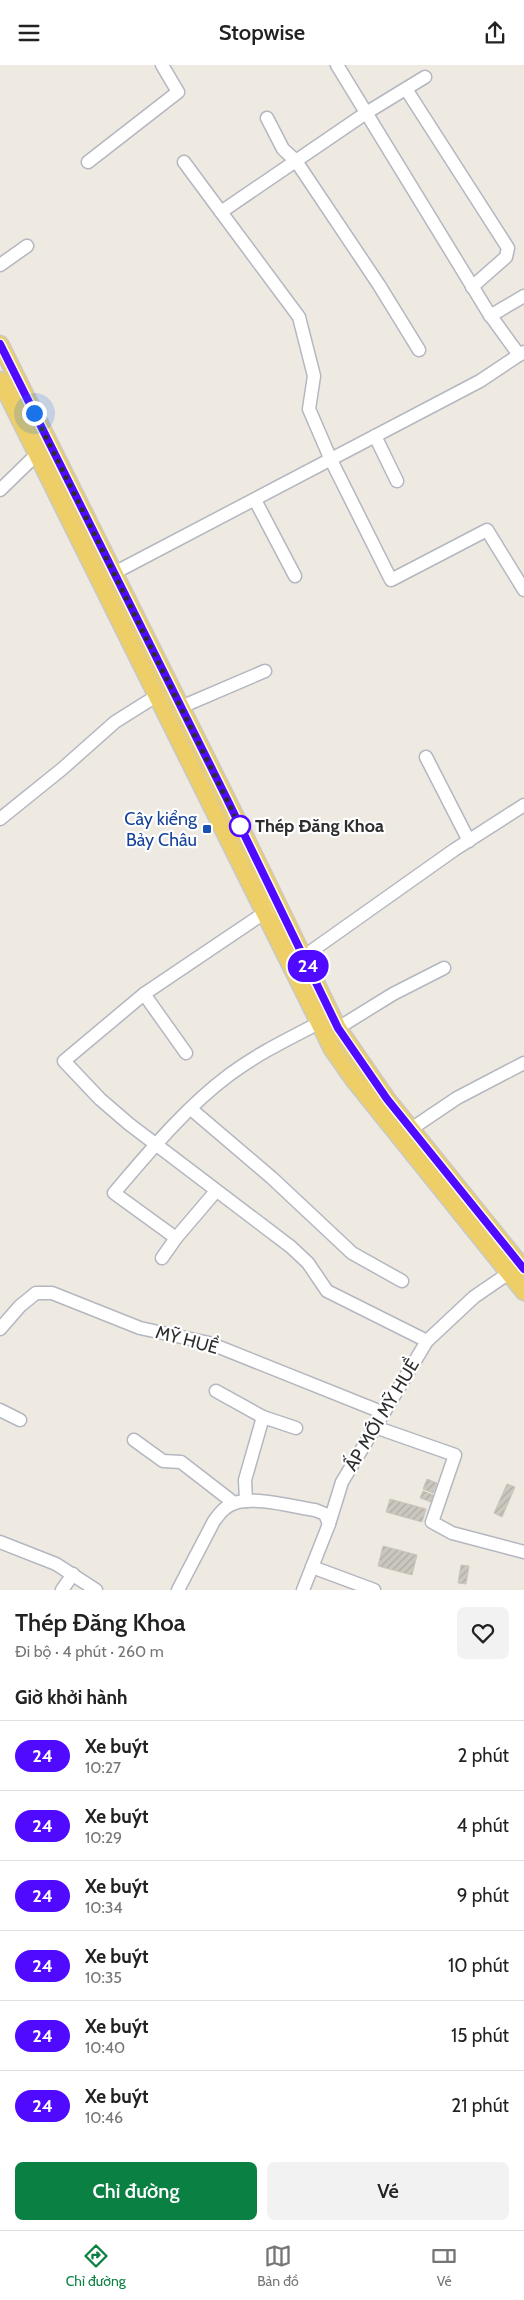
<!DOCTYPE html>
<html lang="vi">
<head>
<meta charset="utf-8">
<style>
	:root { --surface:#fff; --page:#f2f2f2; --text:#222; --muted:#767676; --line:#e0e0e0; --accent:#0b8043 }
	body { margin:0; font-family:Cabin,sans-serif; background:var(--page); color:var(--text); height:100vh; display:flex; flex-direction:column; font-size:19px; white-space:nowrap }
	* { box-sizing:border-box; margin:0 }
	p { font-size:16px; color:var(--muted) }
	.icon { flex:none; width:28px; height:28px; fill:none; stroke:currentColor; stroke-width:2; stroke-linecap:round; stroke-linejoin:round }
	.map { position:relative; height:1525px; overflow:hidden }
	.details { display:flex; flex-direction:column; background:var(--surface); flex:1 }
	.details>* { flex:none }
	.badge { padding:0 10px; border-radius:16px; font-size:18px; line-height:32px }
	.you { position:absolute; width:25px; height:25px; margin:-12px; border:4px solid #fff; border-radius:50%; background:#1a73e8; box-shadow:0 0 0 8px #1a73e833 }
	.map>.badge { position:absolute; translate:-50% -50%; box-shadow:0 0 0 2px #fff }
	h2 { padding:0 15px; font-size:19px; line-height:45px }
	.round { display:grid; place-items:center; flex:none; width:52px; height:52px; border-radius:8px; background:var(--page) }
	.head { display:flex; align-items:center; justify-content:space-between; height:85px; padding:0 15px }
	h1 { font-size:24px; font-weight:600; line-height:38px }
	.cta { display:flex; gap:10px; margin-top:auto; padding:10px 15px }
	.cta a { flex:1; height:58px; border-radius:8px; background:var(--accent); color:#fff; font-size:20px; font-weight:600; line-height:58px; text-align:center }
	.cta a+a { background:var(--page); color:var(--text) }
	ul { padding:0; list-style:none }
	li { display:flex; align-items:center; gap:15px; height:70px; padding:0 15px; border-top:1px solid var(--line) }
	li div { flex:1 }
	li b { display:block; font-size:19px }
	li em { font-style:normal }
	li .badge { min-width:55px; font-weight:700; text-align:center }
	header { display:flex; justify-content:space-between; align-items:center; height:65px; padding:0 15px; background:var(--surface); font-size:22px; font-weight:600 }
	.dock { display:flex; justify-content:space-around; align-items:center; height:70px; border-top:1px solid var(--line); background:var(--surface); font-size:14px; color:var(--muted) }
	.dock a { display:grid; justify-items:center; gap:2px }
	.dock .selected { color:var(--accent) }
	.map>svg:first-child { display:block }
	.building { fill:url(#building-hatch); stroke:#cac5ba }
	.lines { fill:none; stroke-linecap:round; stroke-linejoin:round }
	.minor-casing { stroke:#b4b7c0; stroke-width:15 }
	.major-casing { stroke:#c9c9c9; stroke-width:19 }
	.minor { stroke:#fff; stroke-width:12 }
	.major { stroke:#edce67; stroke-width:16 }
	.line-casing { stroke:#fff; stroke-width:11 }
	.line { stroke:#4f0aff; stroke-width:8 }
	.walk { stroke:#2e2e2e; stroke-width:5; stroke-dasharray:0 9 }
	.stop-dot { fill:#fff; stroke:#4f0aff; stroke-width:2.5 }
	.transit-dot { fill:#1a4fb4; stroke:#fff; stroke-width:2 }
	.labels { text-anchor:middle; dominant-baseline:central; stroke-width:4.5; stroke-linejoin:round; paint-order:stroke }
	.transit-label { font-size:18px; fill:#164399; stroke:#fff; text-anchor:end }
	.stop-label { font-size:18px; font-weight:bold; fill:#2e2e2e; stroke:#fff; text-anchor:start }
	.street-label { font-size:18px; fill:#2e2e2e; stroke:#fff }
</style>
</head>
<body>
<header><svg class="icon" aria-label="menu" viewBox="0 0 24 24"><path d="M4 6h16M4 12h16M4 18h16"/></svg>Stopwise<svg class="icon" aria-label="share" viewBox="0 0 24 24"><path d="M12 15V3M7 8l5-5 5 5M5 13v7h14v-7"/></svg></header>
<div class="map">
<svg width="524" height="1525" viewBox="0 0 524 1525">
	<defs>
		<pattern id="building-hatch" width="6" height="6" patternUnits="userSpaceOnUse" patternTransform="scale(1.25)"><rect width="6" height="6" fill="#cac7bf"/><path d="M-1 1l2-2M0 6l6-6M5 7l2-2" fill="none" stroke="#aeaba4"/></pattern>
	</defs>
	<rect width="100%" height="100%" fill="#eee9e1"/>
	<g class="building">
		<polygon points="427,1414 437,1418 433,1428 423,1424"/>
		<polygon points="507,1419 515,1422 502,1452 494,1448"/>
		<polygon points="423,1426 433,1430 431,1437 420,1433"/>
		<polygon points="390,1434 426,1444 422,1457 386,1447"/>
		<polygon points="383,1481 417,1490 412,1510 378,1501"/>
		<polygon points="461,1500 469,1501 466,1519 458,1518"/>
	</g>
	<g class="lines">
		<g class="minor-casing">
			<g id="minor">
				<polyline points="337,0 488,247 519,290 524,287"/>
				<polyline points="425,12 366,48 221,147 299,252 314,311 309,344 331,395 391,515 487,465 524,525"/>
				<polyline points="406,24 508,183 506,192 472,222"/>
				<polyline points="267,53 283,84 296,96 379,220 419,285"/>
				<polyline points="88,97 178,27 162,0"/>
				<polyline points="184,97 221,147"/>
				<polyline points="0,200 27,181"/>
				<polyline points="490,251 524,231"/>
				<polyline points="375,371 397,416"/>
				<polyline points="0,425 37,389"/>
				<polyline points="255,435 295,511"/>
				<polyline points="114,508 480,316 519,290"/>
				<polyline points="181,642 265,606"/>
				<polyline points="426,692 469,776"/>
				<polyline points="0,754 62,704 115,657 158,630"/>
				<polyline points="270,844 144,929 64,996 100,1034 129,1059 291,1182 308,1198 327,1226 427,1276"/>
				<polyline points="303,892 454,785 524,740"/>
				<polyline points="144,929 186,988"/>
				<polyline points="338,963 393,929 444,903"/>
				<polyline points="191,1044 272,1113 352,1188 402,1216"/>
				<polyline points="411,1064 457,1033 524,998"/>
				<path d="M216,1126L176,1173L114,1128C149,1087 185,1043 229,1010C257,989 288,974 319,958"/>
				<polyline points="162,1193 176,1173"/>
				<polyline points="0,1264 20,1241 36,1228 52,1228 140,1263 209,1278 384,1348"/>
				<polyline points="216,1326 263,1352 245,1415 246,1436"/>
				<polyline points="0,1345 20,1355"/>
				<polyline points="263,1352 296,1363"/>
				<polyline points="375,1362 455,1390 432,1457 452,1468 524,1487"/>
				<polyline points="134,1375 163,1396 181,1397 234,1438"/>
				<polyline points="0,1477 56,1499 96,1525"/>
				<polyline points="312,1502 374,1525"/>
				<polyline points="62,1525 73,1509"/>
				<path d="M178,1525L214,1456C220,1448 225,1441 235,1438C255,1431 294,1442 315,1445L325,1449L329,1459"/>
				<polyline points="303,1525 329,1459 342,1417 427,1276 474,1232 509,1208"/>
			</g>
		</g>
		<g class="major-casing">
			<g id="major">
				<polyline points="0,279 227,734 338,963 387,1034 524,1204"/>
				<polyline points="0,315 332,984 353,1014 524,1227"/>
			</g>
		</g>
		<use href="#minor" class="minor"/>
		<use href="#major" class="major"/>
	</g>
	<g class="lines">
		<g class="line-casing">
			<polyline id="line" points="0,279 227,734 338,963 387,1034 524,1204"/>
		</g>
		<use href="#line" class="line"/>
		<polyline class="walk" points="34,348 244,769 240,761"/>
	</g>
	<circle class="stop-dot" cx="240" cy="761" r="10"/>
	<rect class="transit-dot" x="202" y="759" width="10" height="10" rx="2.5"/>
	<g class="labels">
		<g class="transit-label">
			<text x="197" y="754">Cây kiểng<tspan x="197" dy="21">Bảy Châu</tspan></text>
		</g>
		<g class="stop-label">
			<text x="255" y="761">Thép Đăng Khoa</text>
		</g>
		<g class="street-label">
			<text transform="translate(187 1275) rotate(15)">MỸ HUỀ</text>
			<text transform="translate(382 1350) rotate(-59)">ẤP MỚI MỸ HUỀ</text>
		</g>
	</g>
</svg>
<div class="you" style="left:34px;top:348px"></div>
<b class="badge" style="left:308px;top:901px;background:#4f0aff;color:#fff">24</b>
</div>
<section class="details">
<div class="head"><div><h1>Thép Đăng Khoa</h1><p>Đi bộ · 4 phút · 260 m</p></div><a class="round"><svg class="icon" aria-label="heart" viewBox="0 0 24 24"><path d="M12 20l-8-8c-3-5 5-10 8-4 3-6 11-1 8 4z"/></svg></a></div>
<h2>Giờ khởi hành</h2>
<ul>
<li><span class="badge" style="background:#4f0aff;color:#fff">24</span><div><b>Xe buýt</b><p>10:27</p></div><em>2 phút</em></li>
<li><span class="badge" style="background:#4f0aff;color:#fff">24</span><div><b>Xe buýt</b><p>10:29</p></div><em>4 phút</em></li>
<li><span class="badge" style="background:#4f0aff;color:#fff">24</span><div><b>Xe buýt</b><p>10:34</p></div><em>9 phút</em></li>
<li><span class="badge" style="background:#4f0aff;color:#fff">24</span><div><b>Xe buýt</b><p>10:35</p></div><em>10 phút</em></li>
<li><span class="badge" style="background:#4f0aff;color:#fff">24</span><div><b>Xe buýt</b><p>10:40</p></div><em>15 phút</em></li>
<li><span class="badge" style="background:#4f0aff;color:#fff">24</span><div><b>Xe buýt</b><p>10:46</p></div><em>21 phút</em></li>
</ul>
<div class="cta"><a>Chỉ đường</a><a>Vé</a></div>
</section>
<nav class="dock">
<a class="selected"><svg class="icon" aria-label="directions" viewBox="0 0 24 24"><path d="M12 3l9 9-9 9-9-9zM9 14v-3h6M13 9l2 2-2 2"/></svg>Chỉ đường</a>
<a><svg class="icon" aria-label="map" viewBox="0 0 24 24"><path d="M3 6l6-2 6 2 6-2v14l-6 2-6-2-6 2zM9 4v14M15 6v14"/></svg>Bản đồ</a>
<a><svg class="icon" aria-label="tickets" viewBox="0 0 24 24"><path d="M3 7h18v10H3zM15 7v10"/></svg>Vé</a>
</nav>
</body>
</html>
